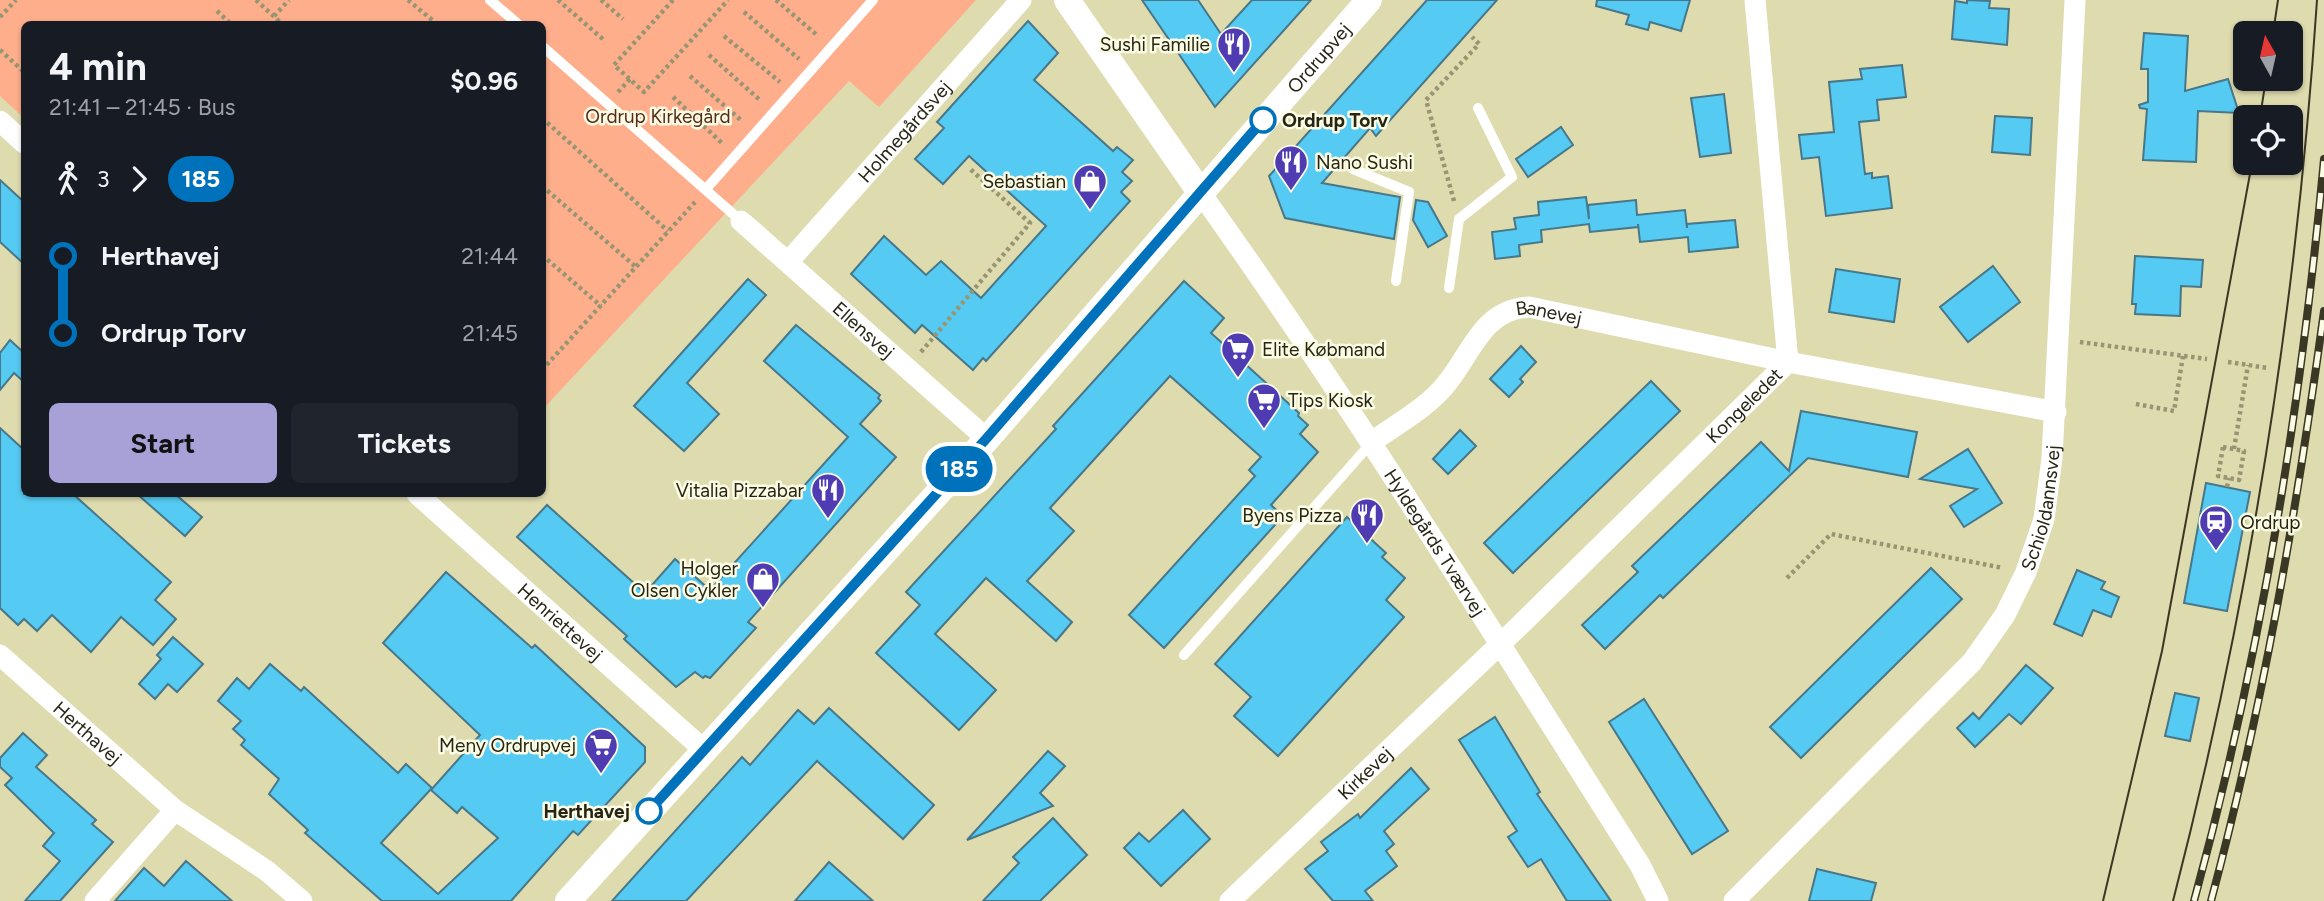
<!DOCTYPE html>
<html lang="en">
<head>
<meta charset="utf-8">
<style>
	:root { --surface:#171b24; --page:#20242c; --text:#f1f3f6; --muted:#9ea1a6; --accent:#a8a1d8 }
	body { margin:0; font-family:Figtree,sans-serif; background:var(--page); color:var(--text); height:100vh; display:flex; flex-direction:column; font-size:26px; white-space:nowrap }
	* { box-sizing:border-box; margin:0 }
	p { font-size:23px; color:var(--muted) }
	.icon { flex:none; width:38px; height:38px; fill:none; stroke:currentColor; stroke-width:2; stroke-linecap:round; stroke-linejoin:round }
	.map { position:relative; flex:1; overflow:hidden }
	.sheet { position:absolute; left:21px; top:21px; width:525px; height:476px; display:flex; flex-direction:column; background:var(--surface); border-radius:10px; box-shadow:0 2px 5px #0004 }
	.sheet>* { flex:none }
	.badge { padding:0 14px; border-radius:23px; font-size:24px; line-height:46px }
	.needle { width:46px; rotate:352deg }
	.controls { position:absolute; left:2233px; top:21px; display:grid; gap:14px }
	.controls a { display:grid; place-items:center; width:70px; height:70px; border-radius:10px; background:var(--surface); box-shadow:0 2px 5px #0004; font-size:35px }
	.map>.badge { position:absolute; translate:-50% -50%; box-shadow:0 0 0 4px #fff }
	.legs { display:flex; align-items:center; gap:10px; height:77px; padding:0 28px; font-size:23px }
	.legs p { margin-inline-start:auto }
	.overview { display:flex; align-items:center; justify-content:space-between; height:119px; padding:0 28px }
	h1 { font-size:38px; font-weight:700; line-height:52px }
	.cta { display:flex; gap:14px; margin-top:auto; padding:14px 28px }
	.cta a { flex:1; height:80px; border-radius:10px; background:var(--accent); color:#111; font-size:28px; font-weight:700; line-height:80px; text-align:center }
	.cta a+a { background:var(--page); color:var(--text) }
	ul { padding:0 28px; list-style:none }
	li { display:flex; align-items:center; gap:24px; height:77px; font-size:26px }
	li i { display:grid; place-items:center; width:10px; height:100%; margin:0 9px; background:currentColor }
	li i::after { content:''; width:18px; height:18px; margin:-9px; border:5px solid; border-radius:50%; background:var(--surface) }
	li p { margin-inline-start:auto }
	li:first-child i { background:linear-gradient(#0000 50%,currentColor 0) }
	li:last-child i { background:linear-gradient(currentColor 50%,#0000 0) }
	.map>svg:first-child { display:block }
	.green { fill:#feae8b }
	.building { fill:#55caf2; stroke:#477788; stroke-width:2 }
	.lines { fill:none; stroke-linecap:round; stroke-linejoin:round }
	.path { stroke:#989573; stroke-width:4.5; stroke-dasharray:3.5 3.5; stroke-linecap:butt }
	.service { stroke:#fff; stroke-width:10 }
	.minor { stroke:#fff; stroke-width:21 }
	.tertiary { stroke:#fff; stroke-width:26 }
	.tram { stroke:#3a3724; stroke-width:2 }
	.rail-casing { stroke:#3a3724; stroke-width:8 }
	.rail { stroke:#fcfbe4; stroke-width:5; stroke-dasharray:16; stroke-linecap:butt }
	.line-1-casing { stroke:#fff; stroke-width:16 }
	.line-1 { stroke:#0072bc; stroke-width:10 }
	.stop-1-dot { fill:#fff; stroke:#0072bc; stroke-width:3.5 }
	.labels { text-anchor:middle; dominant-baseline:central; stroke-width:5; stroke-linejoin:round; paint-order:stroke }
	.poi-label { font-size:19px; fill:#272514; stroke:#fcfbe4; text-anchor:end }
	.street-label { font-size:19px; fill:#272514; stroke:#fcfbe4 }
	.park-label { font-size:19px; fill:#562b17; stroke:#fcfbe4 }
	.stop-label { font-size:19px; font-weight:bold; fill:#272514; stroke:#fcfbe4; text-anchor:start }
</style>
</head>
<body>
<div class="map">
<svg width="2324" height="901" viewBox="0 0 2324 901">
	<rect width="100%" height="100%" fill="#dedbae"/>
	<polygon class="green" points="0,0 976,0 879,107 849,81 543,409 542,24 24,24 24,118 0,96"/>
	<g class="building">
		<polygon points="1142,0 1198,0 1221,34 1252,0 1311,0 1215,107"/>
		<polygon points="1427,0 1497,0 1376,136 1370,128 1322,183 1400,197 1394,239 1285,218 1269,176"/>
		<polygon points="1597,0 1690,0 1681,31 1650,22 1648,30 1626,24 1629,15 1596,6"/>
		<polygon points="1967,0 1990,1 1989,8 2009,9 2007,45 1952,39 1955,1 1967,3"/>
		<polygon points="1028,21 1058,53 1034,80 1113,151 1117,147 1133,160 1122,172 1132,181 1121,192 1130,201 986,361 983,358 973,370 922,325 915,333 851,274 884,236 926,275 941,261 981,298 1046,226 969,156 943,184 915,159 944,128 937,122"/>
		<polygon points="2144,33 2188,36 2185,91 2228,79 2239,113 2198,111 2196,162 2143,160 2147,109 2140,108 2139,105 2148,102 2148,69 2141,69"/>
		<polygon points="1902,65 1906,97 1877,100 1879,120 1859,122 1865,174 1872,173 1872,178 1888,176 1892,208 1826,216 1819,157 1802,159 1799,135 1834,132 1829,82 1862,79 1860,69"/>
		<polygon points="1724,94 1731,153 1700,157 1691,98"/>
		<polygon points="1995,116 2032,118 2030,155 1992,152"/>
		<polygon points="1561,127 1573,145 1528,177 1516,159"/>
		<polygon points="0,180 24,202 24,264 0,242"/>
		<polygon points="1586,197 1589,219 1588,205 1636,200 1637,215 1685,210 1687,228 1687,224 1735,220 1738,247 1689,252 1688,237 1640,242 1638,224 1638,227 1590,232 1589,224 1541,230 1542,242 1519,245 1520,256 1495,259 1492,232 1516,229 1514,218 1539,215 1538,202"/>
		<polygon points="1416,200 1428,202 1447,236 1428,247 1413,220"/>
		<polygon points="2135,256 2203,260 2201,287 2181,286 2180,316 2135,314 2136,304 2132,304"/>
		<polygon points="1993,266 2020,302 1968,342 1940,307"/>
		<polygon points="1836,269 1900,279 1894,322 1829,312"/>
		<polygon points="748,279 766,295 687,383 719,414 684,451 634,406"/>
		<polygon points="1184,281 1224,318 1211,333 1299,413 1298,416 1308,425 1300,434 1318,452 1271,505 1283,516 1164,648 1129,615 1255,476 1249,470 1261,457 1170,376 1050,508 1074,531 1027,581 1072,622 1056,641 986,578 935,634 996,690 959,730 876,653 920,605 906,592 1056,429 1053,426"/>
		<polygon points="796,325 880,395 878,398 881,401 860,424 896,457 748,622 756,628 710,678 705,676 703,678 695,672 676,687 624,639 627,636 517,537 547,505 645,593 675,559 710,590 848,437 764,361"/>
		<polygon points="10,340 24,353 24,382 14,373 0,390 0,353"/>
		<polygon points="1521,346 1536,362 1520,379 1523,382 1509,397 1490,379"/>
		<polygon points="1651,381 1680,411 1513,573 1484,543"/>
		<polygon points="1801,411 1917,432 1908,477 1808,458 1663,598 1660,595 1605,649 1582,625 1638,572 1632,566 1761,442 1789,471"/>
		<polygon points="0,428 24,450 24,494 73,494 171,582 155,600 176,619 153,645 121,617 91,652 52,615 37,631 24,619 18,625 0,608"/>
		<polygon points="1460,430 1476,446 1448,474 1433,459"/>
		<polygon points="1968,449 2002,503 1964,527 1950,506 1977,489 1920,479"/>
		<polygon points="2206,483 2250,492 2227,611 2184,603"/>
		<polygon points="137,494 175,494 202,517 185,536"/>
		<polygon points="1347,517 1386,553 1382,557 1405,578 1386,600 1404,617 1278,756 1234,716 1251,697 1215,664"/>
		<polygon points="1931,568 1962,599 1801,758 1770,727"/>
		<polygon points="2077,570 2105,582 2101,589 2119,597 2111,617 2093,610 2082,636 2054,624"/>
		<polygon points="446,572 532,648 535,645 645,747 645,762 578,835 573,831 511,901 382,901 305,833 308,830 269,794 279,779 241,745 245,740 233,729 241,721 218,701 237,678 249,689 270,664 301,691 304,687 398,773 406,764 432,788 381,843 438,894 498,838 462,807 457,813 431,790 480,735 383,643"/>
		<polygon points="173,637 203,664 177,692 168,684 155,699 139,684 161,659 157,655"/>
		<polygon points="2026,665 2053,688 2021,724 2009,714 1975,747 1957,728 1973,713 1979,719"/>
		<polygon points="2175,693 2199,698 2190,741 2165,736"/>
		<polygon points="1644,699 1728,831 1692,854 1609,722"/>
		<polygon points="829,708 934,805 903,839 817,761 686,901 612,901 742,757 750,765 798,710 814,724"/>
		<polygon points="1495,717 1540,792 1537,794 1611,901 1567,901 1541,859 1528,867 1508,837 1517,831 1459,740"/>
		<polygon points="23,733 47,755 36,767 96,820 92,824 113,842 60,901 25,901 60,861 43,846 54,833 5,785 12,778 0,767 0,758"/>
		<polygon points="1048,751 1065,766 1040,793 1053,806 967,840"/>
		<polygon points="1411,768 1429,789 1384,831 1394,844 1386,851 1397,866 1365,891 1373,901 1333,901 1305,869 1328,851 1321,842 1358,814 1360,818"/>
		<polygon points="1183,810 1210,839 1161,886 1124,848 1139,833 1149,842"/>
		<polygon points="1053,818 1087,855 1040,901 983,901 1019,863 1013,857"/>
		<polygon points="186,861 232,901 115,901 144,868 164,886"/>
		<polygon points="829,862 873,901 795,901"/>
		<polygon points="1817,869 1876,883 1871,901 1809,901"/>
	</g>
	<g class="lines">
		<g class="path">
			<polyline points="256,0 282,24"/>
			<polyline points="408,0 437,24"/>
			<polyline points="558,0 605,41"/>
			<polyline points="601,0 623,19"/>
			<polyline points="673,0 614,65 644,92 728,0"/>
			<polyline points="776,0 818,36"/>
			<polyline points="217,11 231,24"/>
			<polyline points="744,12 799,59"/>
			<polyline points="274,16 289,0"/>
			<polyline points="0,17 16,0"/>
			<polyline points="724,36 780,82"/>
			<polyline points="0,50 24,72"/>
			<polyline points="709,55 761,101"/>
			<polyline points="690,76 742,121"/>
			<polyline points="618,92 630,79"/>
			<polyline points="673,97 723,144"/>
			<polyline points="542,118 668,231"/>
			<polyline points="542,186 636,267"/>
			<polyline points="1454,201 1426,100 1479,44 1472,37"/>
			<polyline points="542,255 601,306"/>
			<polyline points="2080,342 2207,359"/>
			<polyline points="921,352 1030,223 969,168"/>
			<polyline points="2228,362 2268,368"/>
			<polyline points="542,370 695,202"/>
			<polyline points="2136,404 2174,411 2183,356"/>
			<polygon points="2223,447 2244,451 2239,480 2218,476"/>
			<polyline points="2234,449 2248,365"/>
			<polyline points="2227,487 2229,478"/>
			<polyline points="1787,578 1831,534 2003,568"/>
		</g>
		<g class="service">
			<polyline points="490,0 518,24"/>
			<polyline points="542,46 741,221"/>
			<polyline points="1353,169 1409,192 1396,281"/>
			<polyline points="706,189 873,0"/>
			<polyline points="1449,288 1459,219 1512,177 1478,108"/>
			<polyline points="1184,655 1372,442"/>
		</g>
		<g class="minor">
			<polyline points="0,121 24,143"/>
			<path id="s1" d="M1200,192C1356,410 1496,639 1640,865L1658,901"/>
			<path id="s2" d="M741,221L987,439"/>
			<path id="s3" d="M788,262L1021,0"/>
			<path id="s4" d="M1372,442C1395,425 1422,411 1442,389C1470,359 1480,309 1529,307L1788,362L2056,412"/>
			<path id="s5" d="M417,494L704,750"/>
			<path id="s6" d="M0,655L175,810L267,871L302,901"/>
			<polyline points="95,901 175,810"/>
			<path id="s7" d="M1230,901L1515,630L1788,362L1755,0"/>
			<path id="s8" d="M1734,901L1972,662L2005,615L2026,572L2044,519L2052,458L2075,0"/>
		</g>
		<g class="tertiary">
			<polyline points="1067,0 1200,192"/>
			<path id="s9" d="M568,901L987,439L1369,0"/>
		</g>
		<g class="tram">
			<polyline points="2273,33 2278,0"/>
			<polyline points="2260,117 2266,79"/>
			<polyline points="2103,901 2162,651 2252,163"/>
			<path d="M2173,901C2249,606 2297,304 2317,0"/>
		</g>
		<g class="rail-casing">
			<g id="rail">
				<path d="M2194,901C2260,660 2301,408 2324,159"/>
				<path d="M2211,901C2263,707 2297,509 2324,311"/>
			</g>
		</g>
		<use href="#rail" class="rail"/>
	</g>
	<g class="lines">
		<g class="line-1-casing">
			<polyline id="line-1" points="649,811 986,439 1263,120"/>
		</g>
		<use href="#line-1" class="line-1"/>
	</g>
	<defs>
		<g id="restaurant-pin" transform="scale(1.75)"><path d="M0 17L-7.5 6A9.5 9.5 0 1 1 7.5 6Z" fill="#4f3cb3" stroke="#fcfbe4"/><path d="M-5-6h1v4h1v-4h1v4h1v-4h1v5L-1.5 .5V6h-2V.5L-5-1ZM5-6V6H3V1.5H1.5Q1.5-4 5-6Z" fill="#fff"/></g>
		<g id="shop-pin" transform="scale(1.75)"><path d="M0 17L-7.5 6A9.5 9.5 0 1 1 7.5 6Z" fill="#4f3cb3" stroke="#fcfbe4"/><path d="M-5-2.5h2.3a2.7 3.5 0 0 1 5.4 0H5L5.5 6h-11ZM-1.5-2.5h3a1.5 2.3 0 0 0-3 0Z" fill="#fff"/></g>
		<g id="supermarket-pin" transform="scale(1.75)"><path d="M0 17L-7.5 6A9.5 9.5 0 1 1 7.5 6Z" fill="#4f3cb3" stroke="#fcfbe4"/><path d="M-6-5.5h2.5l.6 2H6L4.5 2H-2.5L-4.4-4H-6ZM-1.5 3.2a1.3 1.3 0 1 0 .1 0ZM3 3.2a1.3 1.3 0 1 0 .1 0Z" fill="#fff"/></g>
		<g id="station-pin" transform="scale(1.75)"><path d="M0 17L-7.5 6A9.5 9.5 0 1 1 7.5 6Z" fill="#4f3cb3" stroke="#fcfbe4"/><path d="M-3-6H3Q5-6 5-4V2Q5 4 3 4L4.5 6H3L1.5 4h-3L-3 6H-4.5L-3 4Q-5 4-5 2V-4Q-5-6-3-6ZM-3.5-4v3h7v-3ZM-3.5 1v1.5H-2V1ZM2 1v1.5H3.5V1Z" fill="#fff"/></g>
	</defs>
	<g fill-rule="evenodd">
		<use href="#restaurant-pin" x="1234" y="44"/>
		<use href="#restaurant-pin" x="1291" y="162"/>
		<use href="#shop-pin" x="1090" y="181"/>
		<use href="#supermarket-pin" x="1238" y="349"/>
		<use href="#supermarket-pin" x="1264" y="400"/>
		<use href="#restaurant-pin" x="828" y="490"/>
		<use href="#restaurant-pin" x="1367" y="515"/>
		<use href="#station-pin" x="2216" y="522"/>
		<use href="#shop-pin" x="763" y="579"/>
		<use href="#supermarket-pin" x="601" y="745"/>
	</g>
	<g class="stop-1-dot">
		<circle cx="1263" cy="120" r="12"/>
		<circle cx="649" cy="811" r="12"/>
	</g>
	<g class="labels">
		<g class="poi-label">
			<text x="1210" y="44">Sushi Familie</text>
			<text x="1316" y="162" text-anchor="start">Nano Sushi</text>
			<text x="1066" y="181">Sebastian</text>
			<text x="1262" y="349" text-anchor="start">Elite Købmand</text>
			<text x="1288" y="400" text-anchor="start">Tips Kiosk</text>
			<text x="804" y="490">Vitalia Pizzabar</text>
			<text x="1342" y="515">Byens Pizza</text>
			<text x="2240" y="522" text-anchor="start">Ordrup</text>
			<text x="738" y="568">Holger<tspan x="738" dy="22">Olsen Cykler</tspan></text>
			<text x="576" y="745">Meny Ordrupvej</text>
		</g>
		<g class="street-label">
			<text stroke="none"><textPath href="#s9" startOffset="1129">Ordrupvej</textPath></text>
			<text stroke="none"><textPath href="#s3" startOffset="175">Holmegårdsvej</textPath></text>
			<text stroke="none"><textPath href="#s4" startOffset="233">Banevej</textPath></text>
			<text stroke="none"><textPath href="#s2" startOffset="164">Ellensvej</textPath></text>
			<text stroke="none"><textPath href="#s7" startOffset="714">Kongeledet</textPath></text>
			<text stroke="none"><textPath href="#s8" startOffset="509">Schioldannsvej</textPath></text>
			<text stroke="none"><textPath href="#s1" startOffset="422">Hyldegårds Tværvej</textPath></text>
			<text stroke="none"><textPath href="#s5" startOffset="192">Henriettevej</textPath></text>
			<text stroke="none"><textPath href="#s6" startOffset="117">Herthavej</textPath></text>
			<text stroke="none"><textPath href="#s7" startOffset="186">Kirkevej</textPath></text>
		</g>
		<g class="park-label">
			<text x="658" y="116">Ordrup Kirkegård</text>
		</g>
		<g class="stop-label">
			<text x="1282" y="120">Ordrup Torv</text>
			<text x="630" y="811" text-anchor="end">Herthavej</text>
		</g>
	</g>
</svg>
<div class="controls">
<a><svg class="needle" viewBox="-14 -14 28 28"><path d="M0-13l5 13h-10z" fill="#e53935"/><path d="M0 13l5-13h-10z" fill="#9ea1a6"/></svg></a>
<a><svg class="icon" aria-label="locate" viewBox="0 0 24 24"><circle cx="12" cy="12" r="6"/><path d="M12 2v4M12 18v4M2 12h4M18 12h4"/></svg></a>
</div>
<b class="badge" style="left:959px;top:469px;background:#0072bc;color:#fff">185</b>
<section class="sheet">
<div class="overview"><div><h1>4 min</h1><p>21:41 – 21:45 · Bus</p></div><b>$0.96</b></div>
<div class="legs"><svg class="icon" aria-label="walk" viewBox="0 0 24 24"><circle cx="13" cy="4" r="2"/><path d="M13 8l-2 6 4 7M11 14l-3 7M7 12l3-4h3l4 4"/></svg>3<svg class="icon" aria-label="forward" viewBox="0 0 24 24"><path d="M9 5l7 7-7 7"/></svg><b class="badge" style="background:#0072bc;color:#fff">185</b></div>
<ul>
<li><i style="color:#0072bc"></i><b>Herthavej</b><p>21:44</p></li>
<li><i style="color:#0072bc"></i><b>Ordrup Torv</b><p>21:45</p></li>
</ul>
<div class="cta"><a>Start</a><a>Tickets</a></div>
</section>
</div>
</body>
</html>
